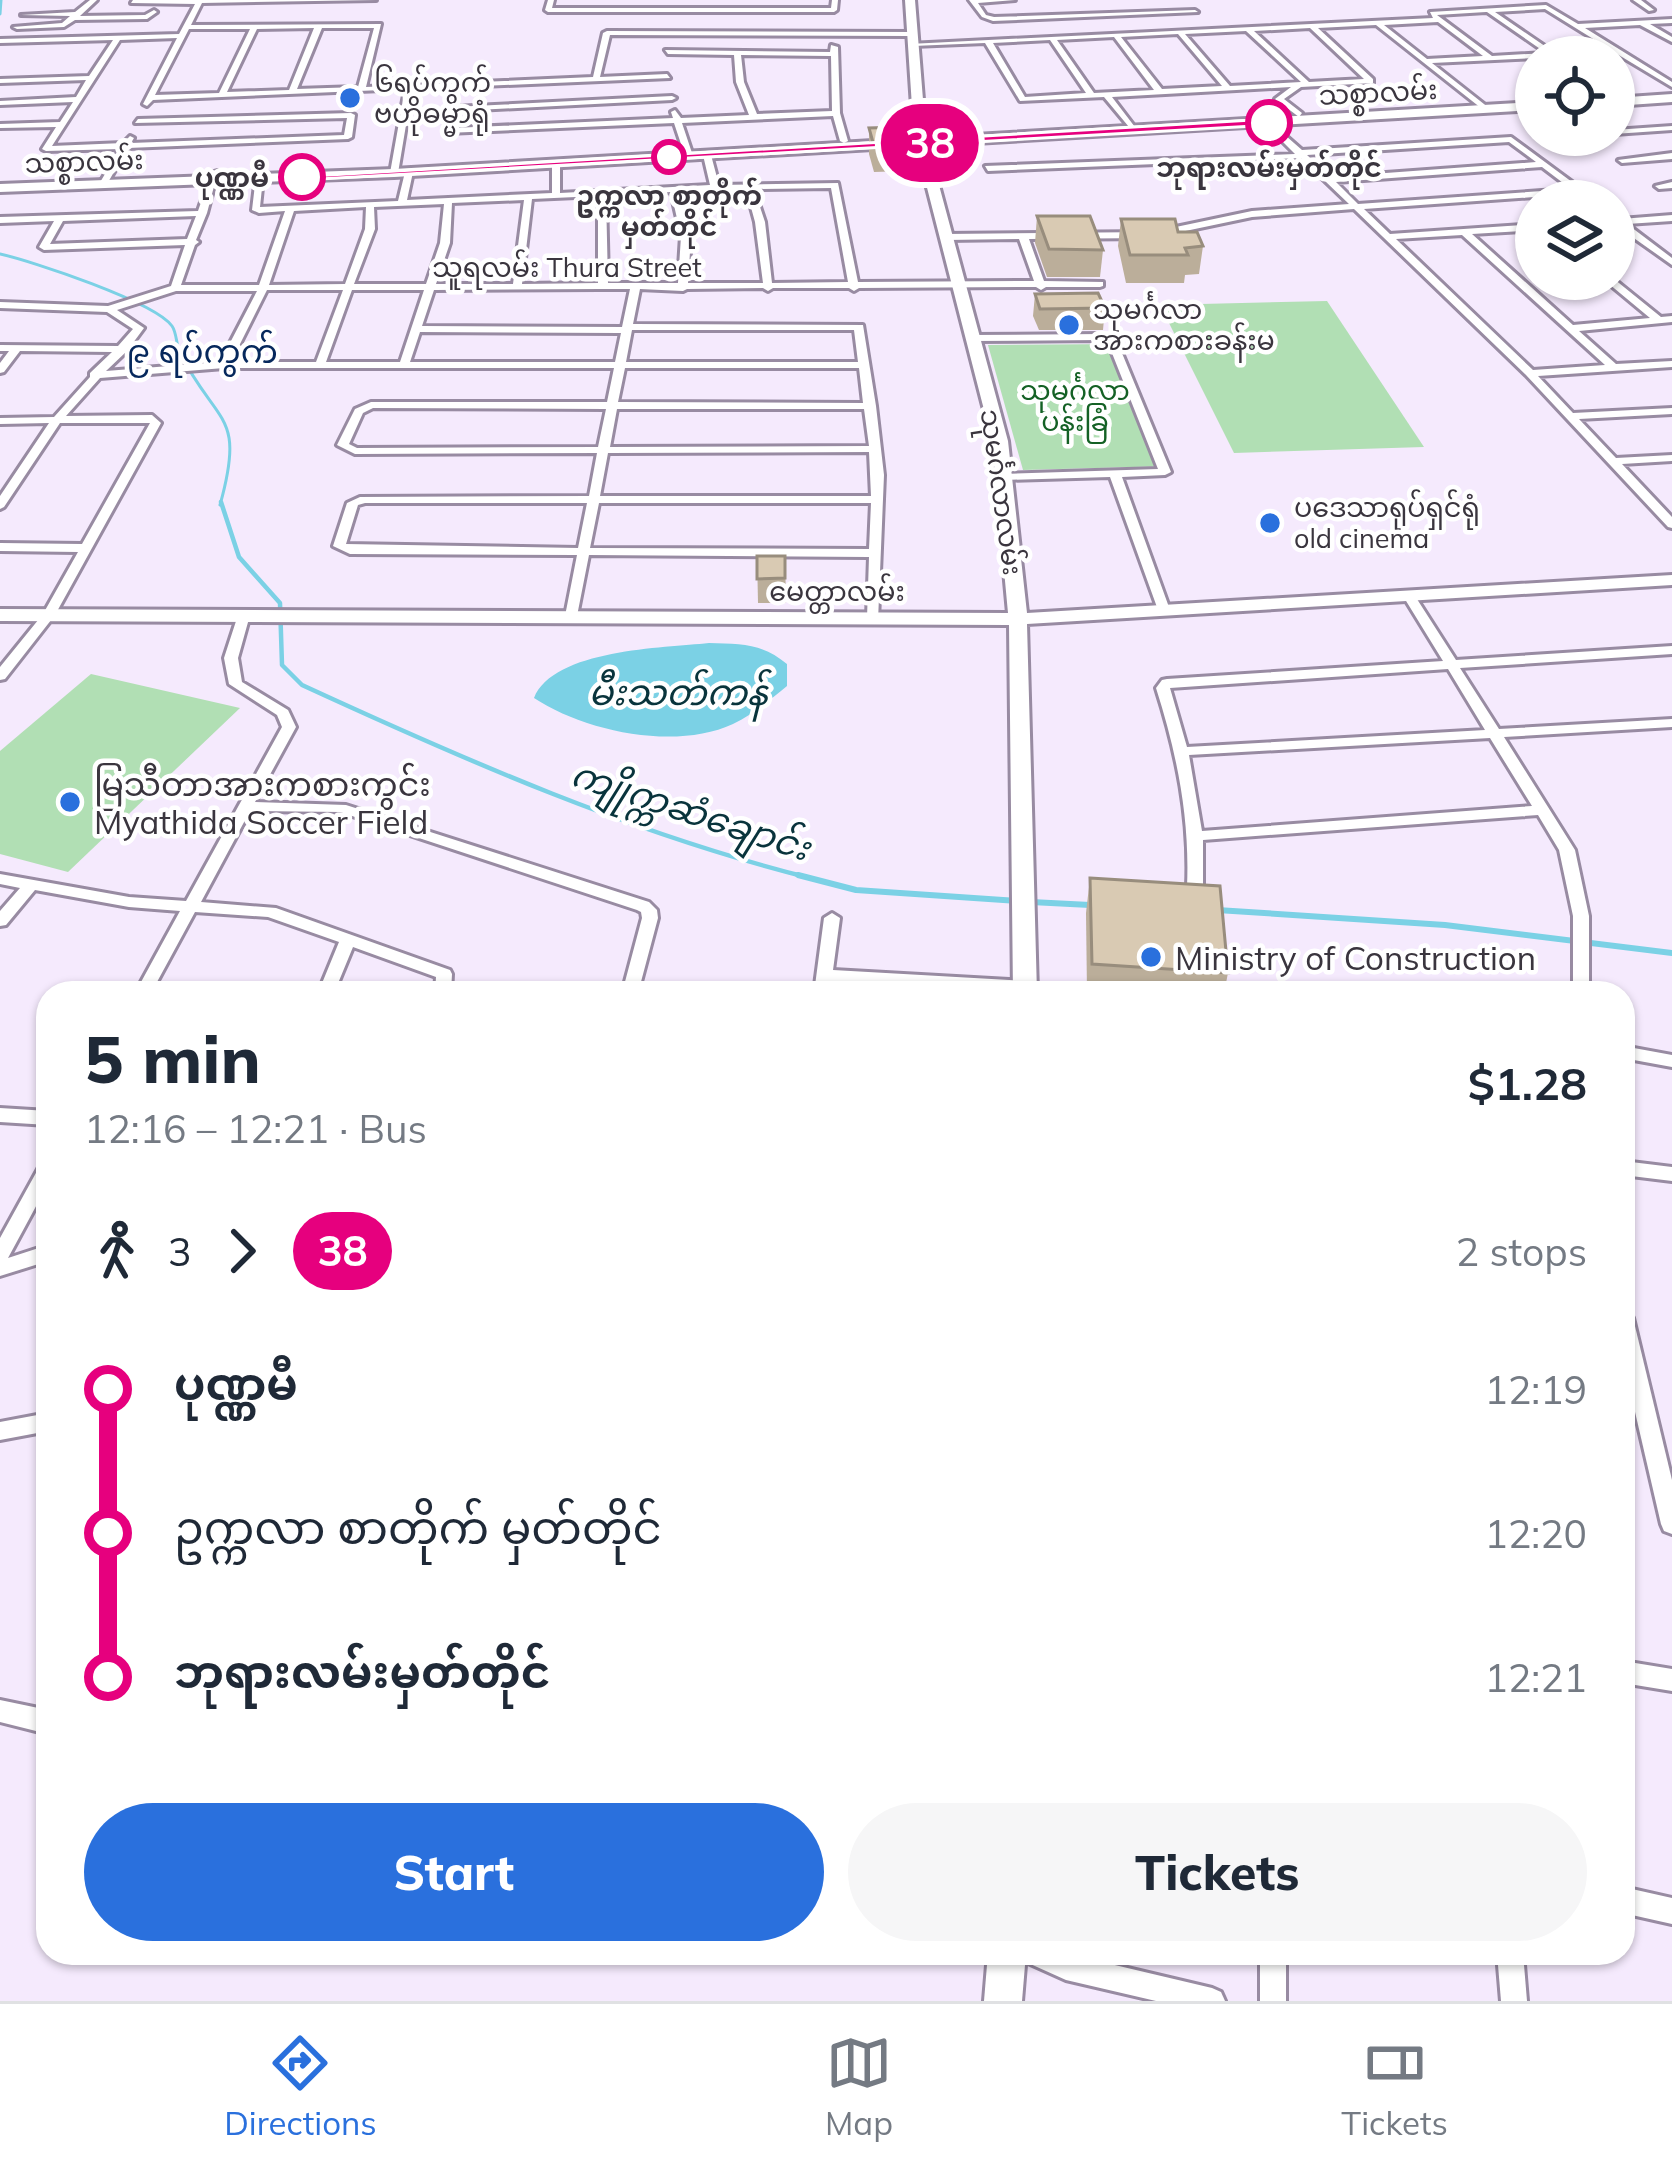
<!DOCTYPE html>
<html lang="en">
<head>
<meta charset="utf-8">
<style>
	:root { --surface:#fff; --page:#f6f6f7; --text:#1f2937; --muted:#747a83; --line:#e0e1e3; --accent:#2a70dd }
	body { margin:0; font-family:Mulish,"Noto Sans Myanmar",sans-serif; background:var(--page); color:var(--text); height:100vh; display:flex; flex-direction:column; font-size:45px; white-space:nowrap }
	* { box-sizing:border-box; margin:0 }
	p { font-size:39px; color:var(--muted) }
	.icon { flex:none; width:66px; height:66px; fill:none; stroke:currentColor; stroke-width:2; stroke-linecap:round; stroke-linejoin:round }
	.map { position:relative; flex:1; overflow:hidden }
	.drawer { position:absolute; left:36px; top:981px; width:1599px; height:984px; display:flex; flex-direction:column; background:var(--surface); border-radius:36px; box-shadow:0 3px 9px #0004 }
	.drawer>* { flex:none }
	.badge { padding:0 24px; border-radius:39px; font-size:42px; line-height:78px }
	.fabs { position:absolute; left:1515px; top:36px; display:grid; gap:24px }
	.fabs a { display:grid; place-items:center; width:120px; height:120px; border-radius:50%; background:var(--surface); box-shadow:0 3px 9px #0004; font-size:60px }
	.map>.badge { position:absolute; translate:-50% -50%; box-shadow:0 0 0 6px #fff }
	.legs { display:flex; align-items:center; gap:18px; height:132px; padding:0 48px; font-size:39px }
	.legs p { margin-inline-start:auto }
	.head { display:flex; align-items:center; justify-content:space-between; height:204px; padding:0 48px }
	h1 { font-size:66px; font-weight:800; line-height:90px }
	.button { display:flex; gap:24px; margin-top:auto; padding:24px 48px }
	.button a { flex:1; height:138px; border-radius:72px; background:var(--accent); color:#fff; font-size:48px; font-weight:800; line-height:138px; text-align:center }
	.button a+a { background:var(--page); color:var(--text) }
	ul { padding:0 48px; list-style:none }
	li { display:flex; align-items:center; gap:42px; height:144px; font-size:45px }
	li i { display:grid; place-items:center; width:18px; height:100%; margin:0 15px; background:currentColor }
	li i::after { content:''; width:30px; height:30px; margin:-15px; border:9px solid; border-radius:50%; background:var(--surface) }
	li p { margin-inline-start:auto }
	li:first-child i { background:linear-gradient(#0000 50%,currentColor 0) }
	li:last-child i { background:linear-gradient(currentColor 50%,#0000 0) }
	.tab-bar { display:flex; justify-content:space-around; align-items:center; height:168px; border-top:3px solid var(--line); background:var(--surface); font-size:33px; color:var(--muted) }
	.tab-bar a { display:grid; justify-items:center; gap:6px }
	.tab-bar .current { color:var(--accent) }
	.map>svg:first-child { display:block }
	.green { fill:#b1dfb4 }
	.water { fill:#7bd1e5 }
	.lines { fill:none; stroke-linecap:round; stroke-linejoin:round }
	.stream-far2 { stroke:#7bd1e5; stroke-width:3 }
	.stream-far1 { stroke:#7bd1e5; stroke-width:4.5 }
	.stream { stroke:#7bd1e5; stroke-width:6 }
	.street-casing { stroke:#988ba2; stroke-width:6 }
	.secondary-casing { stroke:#988ba2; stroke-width:6 }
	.primary-casing { stroke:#988ba2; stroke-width:6 }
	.street { fill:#fff; fill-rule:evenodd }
	.secondary { fill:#fff; fill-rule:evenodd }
	.primary { fill:#fff; fill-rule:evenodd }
	.wall { fill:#bbae9a }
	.building { fill:#d9cab3; stroke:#988d7d; stroke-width:3 }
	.line-1 { fill:#e6007e; stroke:#fff; stroke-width:3 }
	.poi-dot { fill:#2a70dd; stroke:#fff; stroke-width:4.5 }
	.stop-1-dot { fill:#fff; stroke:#e6007e; stroke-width:6 }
	.labels { text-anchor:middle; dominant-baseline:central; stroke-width:9; stroke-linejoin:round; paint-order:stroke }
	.far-poi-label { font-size:27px; fill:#3a353e; stroke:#fff; text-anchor:start }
	.far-street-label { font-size:27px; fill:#3a353e; stroke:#fff }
	.far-stop-label { font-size:27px; font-weight:bold; fill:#3a353e; stroke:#fff }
	.far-park-label { font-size:27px; fill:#146125; stroke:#fff }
	.far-quarter-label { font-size:33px; fill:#06285c; stroke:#fff }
	.poi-label { font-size:33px; fill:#3a353e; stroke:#fff; text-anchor:start }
	.water-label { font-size:36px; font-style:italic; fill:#09343c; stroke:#fff }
</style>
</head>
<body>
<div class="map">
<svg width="1672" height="2001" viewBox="0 0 1672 2001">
	<rect width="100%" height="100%" fill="#f5eafd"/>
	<g class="green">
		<polygon points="1327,301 1424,447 1234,453 1160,305"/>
		<polygon points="1120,344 1171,466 1023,470 988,345"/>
		<polygon points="91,674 240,708 68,872 0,854 0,751"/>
	</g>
	<path class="water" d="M709,643C741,644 762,643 787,664V686C769,701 753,714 733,724C675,751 584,731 534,698C554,649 663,648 709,643Z"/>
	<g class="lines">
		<g class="stream-far2">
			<polyline points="0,14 1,0"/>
			<path d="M0,254C32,261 155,302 172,326C177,333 176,345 180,353C217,426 246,412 220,505"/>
		</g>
		<path class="stream-far1" d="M221,502L239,557L280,603L282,665L302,685C467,761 634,834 810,878"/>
		<g class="stream">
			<polyline points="798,875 856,890 1018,901"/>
			<polyline points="1031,902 1090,905"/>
			<polyline points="1217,910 1445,925 1672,953"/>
		</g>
		<g class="street-casing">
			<g id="street">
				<polygon points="90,0 97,0 80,16 145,15 154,10 157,12 147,19 75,20 64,27 17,29 13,27 62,23 70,16 21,15 75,12"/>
				<path d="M133,0H376L202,3L191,25L381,24L366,87L593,77L603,33L607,31L912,32L916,34L912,36L610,35L600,77L667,74L670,78L412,89L398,173L394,176L390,173L405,89L153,100L147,106L143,104L177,38L120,40L52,146L123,143L130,136L134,138L131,143L344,135L347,118L135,123L138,119L351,113L355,115L352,137L348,139L128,148L107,184L103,187L99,184L120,149L46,151L42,149L56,127L0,128V124L60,122L73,102L0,105V101L76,97L86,80L0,83V79L89,76L113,40L0,43V39L179,34L195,4L131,3ZM314,28L289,90L227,92L257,29ZM322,28H374L358,87L297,89ZM189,29H250L219,93L155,95Z"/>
				<polygon points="548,0 554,0 552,8 831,8 832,0 838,0 837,10 834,12 548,12 545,10"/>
				<polygon points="969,0 1015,0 978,3 986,15 994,17 1195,10 1198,12 993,21 982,17"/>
				<polygon points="1633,0 1641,0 1654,10 1649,11"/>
				<path d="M1546,5L1578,24L1672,19V23L1650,24L1672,37V42L1640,25L1585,28L1672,82V87L1617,54L1432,63L1489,108L1486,112L1376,25L1318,28L1373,79V83L1301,87L1284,99L1302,113L1299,117L1275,99L1291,87L1112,97L1138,131L1134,133L1104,97L1020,101L985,43L913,46L909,44L1433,18L1430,12ZM1545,9L1611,50L1555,53L1495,12ZM1486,12H1487L1546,53L1492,56L1437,15ZM1438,22L1483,56L1427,59L1384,25ZM1310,28L1364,79L1309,82L1254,31ZM1246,31L1301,82L1230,86L1185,34ZM1178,34L1222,86L1162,89L1121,37ZM1114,37L1154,90L1094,93L1057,40ZM1050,40L1086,93L1025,97L993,43Z"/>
				<path d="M831,45L838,47L840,113L848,141L844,143L840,141L833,116L682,123L693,156L689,159L685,156L674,123L447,133L443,131L450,109L454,107L672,96L676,98L672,100L457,111L452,128L673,118L671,112L675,110L681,118L749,115L736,82L734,55L668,54L665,50L830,52ZM741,55L831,56L832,111L757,114L744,82Z"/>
				<path d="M1269,121L1302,150L1511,137L1595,199L1596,201H1586L1577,194L1364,209L1390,234L1536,224V230L1472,234L1573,325L1650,318L1603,279H1614L1661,317L1672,316V322L1579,331L1616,364L1672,361V367L1538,376L1573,413L1672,408V414L1579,419L1616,458L1672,455V461L1622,464L1672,517V528L1668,527L1526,375L1354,209L1252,217L1152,238L1029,239L1044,281L1103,282V286L1100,287H1046L1041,290L1036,287L859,288L854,291L849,288H773L768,291L763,288L687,289L683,291L640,289L633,324L863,325L876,406L884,475L878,621H868L867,618L869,557L589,555L577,616L571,620L565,616L577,555L350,554L333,546L347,503L360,497L589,496L597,453L355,454L337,445L355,409L371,402H607L614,368H224L100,378L66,416L152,415L161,423L55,615L5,679L0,680V667L43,614L78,552L0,551V543L82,544L150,423H60L4,507L0,509V496L49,423L0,424V418L54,417L90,377V373L112,352L20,351L4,372L0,373V363L9,351H0V345L118,346L133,329L107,312L0,308V302L108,306L171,286L185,245L44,250L39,247L54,221L0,223V217L198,211L211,173L218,171L207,213L196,240L199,242L195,245L181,285H259L285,211L259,213L252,210L256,176L263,178L260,207L398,201L405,172L409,169L413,172L407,200L552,193V163L556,160L560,163V193L710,185L703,155L707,152L711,155L719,185L838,183L858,282L1034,281L1019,239L946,240L941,237L946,234L1152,232L1252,211L1349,204L1301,158L988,171L985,166L1295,154L1266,125ZM1509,142L1536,162L1331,177L1307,155ZM1542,167L1571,189L1358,204L1336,182ZM831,188L848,282L772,283L765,222L754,189ZM746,189L755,222L763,283H688L691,236L680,192ZM671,192L681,236L678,283H608L606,196ZM598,196V283L522,284L532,199ZM524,200L513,284H436L450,243L452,203ZM444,204L440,243L426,284H354L375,229L374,207ZM366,207L365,229L345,284L269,285L294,211ZM196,216L187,239L50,244L63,221ZM1462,235L1605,365L1533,370L1396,239ZM599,289H630L622,327L422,326L434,290ZM267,290H343L316,362H231ZM352,290H424L400,362H326ZM176,291H257L220,362L106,371L127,351L144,328L117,310ZM632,330H854L858,362H626ZM420,332L621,333L615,362H410ZM625,368H859L863,403L618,402ZM373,408L606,409L598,447L357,448L349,444L363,413ZM617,409H864L869,446L610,447ZM869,452L871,496H600L608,453ZM365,503H587L578,548L346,544L358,505ZM599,503H871L869,549L590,548Z"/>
				<polygon points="1672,126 1672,130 1614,134 1614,130"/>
				<polygon points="1672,153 1672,159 1622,163 1618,160"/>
				<polygon points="1672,182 1672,188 1659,189 1655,186"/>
				<polygon points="1614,215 1621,219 1672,215 1672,221 1627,224 1672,258 1672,265 1614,224"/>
				<polygon points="1102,334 1117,341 1171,472 1165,475 1122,477 1170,610 1164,614 1158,610 1110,477 1004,480 998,477 1004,474 1158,469 1108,343 1101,340 972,341 967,338 972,335"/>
				<path d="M1409,592L1415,596L1456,660L1672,646V654L1460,668L1499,729L1672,719V727L1504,737L1575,850L1589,916V993H1573V916L1559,850L1538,815L1203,840V887L1195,892L1187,887C1190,818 1177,754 1156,688L1162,680L1167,679L1443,661L1403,596ZM1448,669L1485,730L1187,747L1170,688ZM1490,738L1532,806L1202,831L1189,755Z"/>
				<polygon points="244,611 250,615 238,658 242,682 288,710 296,727 255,802 346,805 649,902 657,910 658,918 638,993 622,993 642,918 641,912 637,910 340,812 250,811 201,902 276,908 450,970 452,974 451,993 435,993 436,977 353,947 334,993 318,993 339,942 268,917 195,912 151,993 135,993 180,911 129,907 35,890 6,925 0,926 0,911 20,888 0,884 0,874 129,897 186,901 282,727 277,715 229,684 224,658 238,615"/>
				<polygon points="832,913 840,918 833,970 1025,981 1033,987 1025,993 832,981 830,993 814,993 824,918"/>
				<polygon points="1623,1046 1672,1055 1672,1067 1623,1058"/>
				<polygon points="0,1108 48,1111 48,1125 0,1122"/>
				<polygon points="48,1160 48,1184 8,1258 48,1245 48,1261 0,1276 0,1238 42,1162"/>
				<polygon points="1623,1161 1672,1167 1672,1181 1623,1175"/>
				<polygon points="1623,1310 1630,1312 1633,1318 1672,1480 1672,1534 1664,1531 1661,1524 1623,1360"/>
				<polygon points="48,1413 48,1431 0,1440 0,1422"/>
				<polygon points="1623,1661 1672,1669 1672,1691 1623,1683"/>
				<polygon points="0,1700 48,1710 48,1734 0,1722"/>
				<polygon points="1623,1887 1672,1898 1672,1924 1623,1913"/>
				<polygon points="1022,1953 1064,1953 1212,1988 1221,1992 1225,2001 1156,2001 1066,1980 1026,1962"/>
				<rect x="1260" y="1953" width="26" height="48"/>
				<polygon points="1497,1953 1523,1953 1527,2001 1501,2001"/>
			</g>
		</g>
		<g class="secondary-casing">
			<g id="secondary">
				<polygon points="905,0 915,0 926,137 1008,441 1027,613 1672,575 1672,585 1027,624 1037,993 1013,993 1009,625 0,621 0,609 1008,613 992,441 914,137"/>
				<polygon points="988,1953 1026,1953 1022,2001 984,2001"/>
			</g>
		</g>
		<g class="primary-casing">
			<g id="primary">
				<polygon points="1672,94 1672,102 1614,106 1614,98"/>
				<polygon points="1536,102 1536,110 394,177 0,192 0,184 394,169"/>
			</g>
		</g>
		<use href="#street" class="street"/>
		<use href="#secondary" class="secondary"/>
		<use href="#primary" class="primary"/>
	</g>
	<g class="wall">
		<polygon points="869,128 907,146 907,171 874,172 869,154"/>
		<polygon points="1037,216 1103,250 1100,277 1047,277 1035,243"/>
		<polygon points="1121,219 1178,232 1203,246 1199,274 1185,275 1184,283 1126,283 1118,246"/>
		<polygon points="1035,294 1105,308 1103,330 1039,330 1033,316"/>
		<polygon points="757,556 785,556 786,603 758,603"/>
		<polygon points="1090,878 1228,973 1224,993 1087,993 1086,913"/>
	</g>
	<g class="building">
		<polygon points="902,127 907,146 874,146 869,128"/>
		<polygon points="1037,216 1090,216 1103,250 1049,249"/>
		<polygon points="1121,219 1175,219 1178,232 1197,232 1203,246 1185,248 1188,255 1130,255"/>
		<polygon points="1098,293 1105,308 1040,309 1035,294"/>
		<polygon points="757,556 785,556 785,578 757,579"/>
		<polygon points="1090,878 1220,886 1228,973 1092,964"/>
	</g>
	<polygon class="line-1" points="1269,119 1273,125 302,180 295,177"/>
	<g class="poi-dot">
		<circle cx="350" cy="98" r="12"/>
		<circle cx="1069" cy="325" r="12"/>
		<circle cx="1270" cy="523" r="12"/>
		<circle cx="70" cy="802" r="12"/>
		<circle cx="1151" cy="957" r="12"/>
	</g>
	<g class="stop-1-dot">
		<circle cx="1269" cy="123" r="21"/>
		<circle cx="669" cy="157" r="15"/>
		<circle cx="302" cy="177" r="21"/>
	</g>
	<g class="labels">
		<g class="far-poi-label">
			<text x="374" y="82">၆ရပ်ကွက်<tspan x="374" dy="31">ဗဟိုဓမ္မာရုံ</tspan></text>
			<text x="1093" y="309">သုမင်္ဂလာ<tspan x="1093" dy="31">အားကစားခန်းမ</tspan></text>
			<text x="1294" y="507">ပဒေသာရုပ်ရှင်ရုံ<tspan x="1294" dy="31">old cinema</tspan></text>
		</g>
		<g class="far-street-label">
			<text transform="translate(1378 92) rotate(-3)">သစ္စာလမ်း</text>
			<text transform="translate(84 161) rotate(-2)">သစ္စာလမ်း</text>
			<text x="567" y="267">သူရလမ်း Thura Street</text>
			<text transform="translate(1002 492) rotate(82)">သုမင်္ဂလာလမ်း</text>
			<text x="837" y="591">မေတ္တာလမ်း</text>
		</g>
		<g class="far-stop-label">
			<text x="1269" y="167">ဘုရားလမ်းမှတ်တိုင်</text>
			<text x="269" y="177" text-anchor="end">ပုဏ္ဏမီ</text>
			<text x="669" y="195">ဥက္ကလာ စာတိုက်<tspan x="669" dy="31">မှတ်တိုင်</tspan></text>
		</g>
		<g class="far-park-label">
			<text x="1075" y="390">သုမင်္ဂလာ<tspan x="1075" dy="31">ပန်းခြံ</tspan></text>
		</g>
		<g class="far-quarter-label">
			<text x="202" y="350">၉ ရပ်ကွက်</text>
		</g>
		<g class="poi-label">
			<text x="94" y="783">မြသီတာအားကစားကွင်း<tspan x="94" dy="38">Myathida Soccer Field</tspan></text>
			<text x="1175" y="957">Ministry of Construction</text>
		</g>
		<g class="water-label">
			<text x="678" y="691">မီးသတ်ကန်</text>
			<text transform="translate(691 810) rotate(18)">ကျိုက္ကဆံချောင်း</text>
		</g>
	</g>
</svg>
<div class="fabs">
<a><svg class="icon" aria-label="locate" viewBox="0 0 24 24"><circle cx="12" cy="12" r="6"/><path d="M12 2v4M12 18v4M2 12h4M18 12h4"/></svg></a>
<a><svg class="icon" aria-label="layers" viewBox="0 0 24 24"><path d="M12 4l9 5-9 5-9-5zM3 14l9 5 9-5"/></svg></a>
</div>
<b class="badge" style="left:930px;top:143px;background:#e6007e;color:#fff">38</b>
<section class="drawer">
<div class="head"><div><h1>5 min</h1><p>12:16 – 12:21 · Bus</p></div><b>$1.28</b></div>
<div class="legs"><svg class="icon" aria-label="walk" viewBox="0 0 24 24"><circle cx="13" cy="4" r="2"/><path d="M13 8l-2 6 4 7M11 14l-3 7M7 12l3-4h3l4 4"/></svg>3<svg class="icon" aria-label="forward" viewBox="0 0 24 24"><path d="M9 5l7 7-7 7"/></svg><b class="badge" style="background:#e6007e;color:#fff">38</b><p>2 stops</p></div>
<ul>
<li><i style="color:#e6007e"></i><b>ပုဏ္ဏမီ</b><p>12:19</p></li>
<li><i style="color:#e6007e"></i><span>ဥက္ကလာ စာတိုက် မှတ်တိုင်</span><p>12:20</p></li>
<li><i style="color:#e6007e"></i><b>ဘုရားလမ်းမှတ်တိုင်</b><p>12:21</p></li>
</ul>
<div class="button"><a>Start</a><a>Tickets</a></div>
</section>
</div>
<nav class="tab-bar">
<a class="current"><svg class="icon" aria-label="directions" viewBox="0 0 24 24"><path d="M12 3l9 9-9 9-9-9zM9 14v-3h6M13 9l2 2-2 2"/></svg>Directions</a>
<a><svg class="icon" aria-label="map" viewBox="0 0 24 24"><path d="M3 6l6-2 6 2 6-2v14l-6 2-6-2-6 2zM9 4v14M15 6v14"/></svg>Map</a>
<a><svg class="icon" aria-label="tickets" viewBox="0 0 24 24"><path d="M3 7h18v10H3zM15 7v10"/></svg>Tickets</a>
</nav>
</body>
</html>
